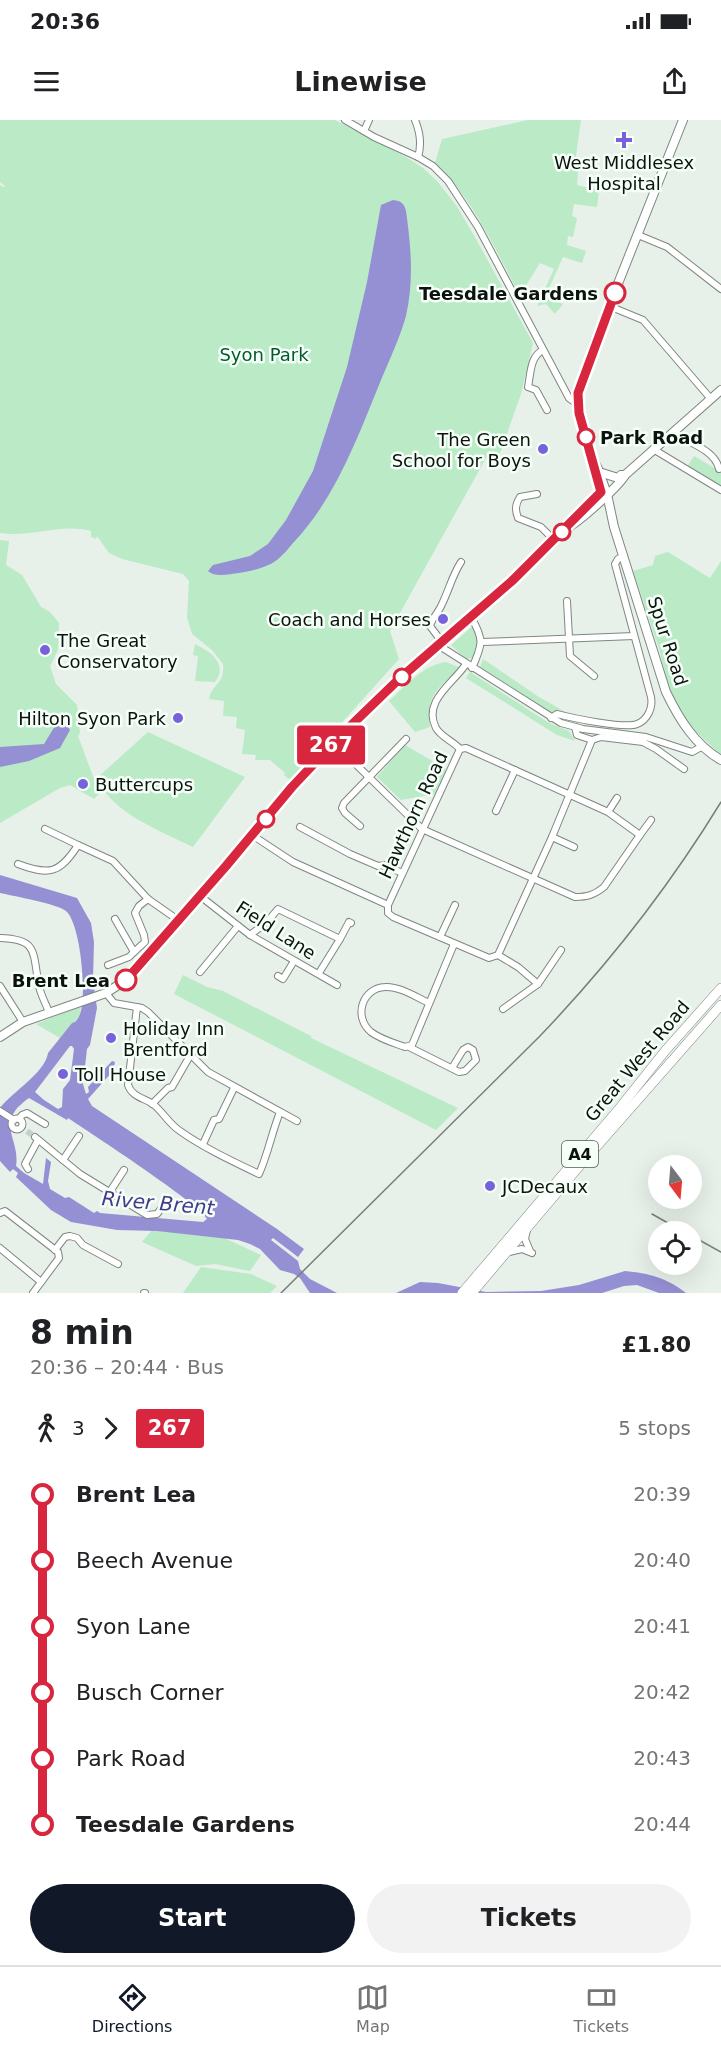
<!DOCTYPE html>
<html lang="en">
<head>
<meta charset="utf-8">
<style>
	:root { --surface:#fff; --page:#f2f2f2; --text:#202124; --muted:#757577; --line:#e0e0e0; --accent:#111827 }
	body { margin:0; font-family:"DejaVu Sans",sans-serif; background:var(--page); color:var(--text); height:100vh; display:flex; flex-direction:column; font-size:22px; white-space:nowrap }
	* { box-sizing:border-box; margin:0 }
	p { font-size:20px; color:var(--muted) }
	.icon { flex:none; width:33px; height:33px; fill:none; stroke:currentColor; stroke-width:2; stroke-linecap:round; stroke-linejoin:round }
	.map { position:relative; height:1173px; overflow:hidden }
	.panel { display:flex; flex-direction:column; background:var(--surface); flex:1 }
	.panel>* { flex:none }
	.badge { padding:0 12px; border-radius:4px; font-size:21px; line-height:39px }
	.needle { width:39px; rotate:164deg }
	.fabs { position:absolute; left:648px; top:1035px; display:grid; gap:12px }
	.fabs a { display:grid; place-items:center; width:54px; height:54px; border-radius:50%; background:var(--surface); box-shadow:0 6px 24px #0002; font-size:30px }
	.map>.badge { position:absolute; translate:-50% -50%; box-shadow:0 0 0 3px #fff }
	.legs { display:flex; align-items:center; gap:9px; height:66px; padding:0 30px; font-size:20px }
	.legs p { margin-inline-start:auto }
	.summary { display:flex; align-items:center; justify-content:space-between; height:102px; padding:0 30px }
	h1 { font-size:33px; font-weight:600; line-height:45px }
	.action { display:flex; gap:12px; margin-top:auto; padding:12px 30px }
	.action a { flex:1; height:69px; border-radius:36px; background:var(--accent); color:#fff; font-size:24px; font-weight:600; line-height:69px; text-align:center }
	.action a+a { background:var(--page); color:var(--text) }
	ul { padding:0 30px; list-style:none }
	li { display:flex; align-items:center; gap:21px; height:66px; font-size:22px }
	li i { display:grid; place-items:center; width:9px; height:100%; margin:0 8px; background:currentColor }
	li i::after { content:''; width:15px; height:15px; margin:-8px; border:4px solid; border-radius:50%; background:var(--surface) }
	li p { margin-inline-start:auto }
	li:first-child i { background:linear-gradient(#0000 50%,currentColor 0) }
	li:last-child i { background:linear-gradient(currentColor 50%,#0000 0) }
	.status { display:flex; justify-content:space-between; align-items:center; height:42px; padding:0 30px; background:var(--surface); direction:ltr }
	.status svg { height:16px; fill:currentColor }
	header { display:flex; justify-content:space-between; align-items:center; height:78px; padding:0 30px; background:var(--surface); font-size:27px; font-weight:600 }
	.menu { display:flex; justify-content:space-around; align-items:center; height:84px; border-top:2px solid var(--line); background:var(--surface); font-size:16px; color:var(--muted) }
	.menu a { display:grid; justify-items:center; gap:3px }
	.menu .active { color:var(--accent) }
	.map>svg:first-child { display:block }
	.green { fill:#bbeac7 }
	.water { fill:#958fd4; fill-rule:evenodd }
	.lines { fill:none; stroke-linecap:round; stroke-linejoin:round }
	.minor-tunnel { stroke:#c6d0c8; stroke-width:6; stroke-dasharray:6 3; stroke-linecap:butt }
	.minor-casing { stroke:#7e8780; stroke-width:8 }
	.major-casing { stroke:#7e8780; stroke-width:10 }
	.highway-casing { stroke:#7e8780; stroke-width:10 }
	.minor { stroke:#fff; stroke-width:6 }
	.major { stroke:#fff; stroke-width:8 }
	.highway { stroke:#fff; stroke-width:9 }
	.rail { stroke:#787f7a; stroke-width:1.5 }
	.line-1-casing { stroke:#fff; stroke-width:14 }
	.line-1 { stroke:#d7263d; stroke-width:9 }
	.poi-dot { fill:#7862dc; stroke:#f4fff7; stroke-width:2 }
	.stop-1-dot { fill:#fff; stroke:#d7263d; stroke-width:3 }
	.labels { text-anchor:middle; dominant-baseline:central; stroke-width:5; stroke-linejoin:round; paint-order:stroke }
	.shield { fill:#f4fff7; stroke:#535955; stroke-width:1.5 }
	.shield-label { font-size:16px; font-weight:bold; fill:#0e120f }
	.poi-label { font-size:18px; fill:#0e120f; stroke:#f4fff7; text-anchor:start }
	.stop-label { font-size:18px; font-weight:bold; fill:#0e120f; stroke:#f4fff7; text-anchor:end }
	.park-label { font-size:18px; fill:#045a2c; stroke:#f4fff7 }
	.street-label { font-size:18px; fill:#0e120f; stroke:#f4fff7 }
	.water-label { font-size:20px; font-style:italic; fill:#48388b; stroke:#f4fff7 }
</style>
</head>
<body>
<div class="status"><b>20:36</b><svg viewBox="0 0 49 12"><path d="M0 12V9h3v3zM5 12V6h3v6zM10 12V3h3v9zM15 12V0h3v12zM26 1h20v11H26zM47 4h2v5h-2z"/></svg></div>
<header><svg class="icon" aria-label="menu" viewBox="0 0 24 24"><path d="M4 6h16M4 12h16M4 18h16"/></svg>Linewise<svg class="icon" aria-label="share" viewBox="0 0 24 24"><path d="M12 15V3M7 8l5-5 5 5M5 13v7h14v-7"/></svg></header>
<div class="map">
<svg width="721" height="1173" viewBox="0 0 721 1173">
	<rect width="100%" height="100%" fill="#e7f1e9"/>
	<g class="green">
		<path d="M0,0H335L406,37L423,48L437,61L456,85L476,119L533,223L521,274L497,342L486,338L390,511L399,539L291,659H289L284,655L285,653L270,640H255L256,635L242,634L245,610L236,608L237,597L223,596L224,581L209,579C212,563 225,565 223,544L212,530L192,514L187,497L189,461L183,454L122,439L109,433L97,416L96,419L91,417V411C61,403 31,418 0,413V65L3,67L5,66L0,62Z"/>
		<path d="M528,0H581L574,50L578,51L577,65L599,70L597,87L574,84L572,96L577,98L573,117L568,116L567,125L586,131L582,143L563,137L546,175L563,184L555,194L546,184L537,186L554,149L540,143L520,175C495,130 473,78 435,43L442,19Z"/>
		<polygon points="694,336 721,352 721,368 687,347"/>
		<polygon points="0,420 9,421 6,445 22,455 41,487 50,492 59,503 58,530 50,546 56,564 77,585 80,613 78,616 94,659 101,672 94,679 70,665 60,668 0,703"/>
		<polygon points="668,432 710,458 721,441 721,635 690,606 681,595 670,573 659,529 633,451 653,445 655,436"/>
		<path d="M473,506C480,518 480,527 472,538L466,539L451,525Z"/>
		<path d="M195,524C210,531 229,545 215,562L195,561L198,536L193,535Z"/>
		<polygon points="483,539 539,577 569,594 557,592 552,593 480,547"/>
		<path d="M446,542L461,548C439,567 425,575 430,607L415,612L389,581C406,566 423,545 446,542Z"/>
		<polygon points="470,552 549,603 569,611 575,621 557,615 466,558"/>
		<path d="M148,612L245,657L193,727C161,711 111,693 97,658Z"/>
		<polygon points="405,625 446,649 435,674 401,680 377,657"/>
		<polygon points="183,855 207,867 223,871 311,916 311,918 458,988 436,1010 174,874"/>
		<polygon points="81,886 80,894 75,902 72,903 60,918 36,904"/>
		<polygon points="152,1110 218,1115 261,1135 250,1151 215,1144 196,1146 142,1122"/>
		<polygon points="201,1147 251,1154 277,1166 270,1173 183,1173"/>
	</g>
	<g class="water">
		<path d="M393,80C401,81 404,83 406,91C411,126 414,161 406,196C400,217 390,239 381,260C358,316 336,378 293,423C288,429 283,435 277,440C266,448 252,451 239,453C229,454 216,458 208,451L213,445L250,436L268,424L286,400L313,351L347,247L367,162L381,85Z"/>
		<polygon points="59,603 67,604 70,610 60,628 29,641 0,647 0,627 44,624 55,606"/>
		<path d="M0,755L77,778L91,803L94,822L93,860L97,888L90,925L87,929L83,964L86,974L89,972L88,967L112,941L115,942L113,951L88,979L92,986L277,1109L304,1129L298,1137L273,1118L271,1120L298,1141L300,1149L310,1159L337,1173H310L300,1158L294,1154L280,1150L260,1129L250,1124L238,1120L157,1111L117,1110L71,1102L51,1090L16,1057L18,1053L13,1049L10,1052L0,1041V988C12,972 45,953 48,933L72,903L75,902C77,900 79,897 80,894C87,877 81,804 66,791C58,784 13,776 0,773ZM70,926H72L74,929L70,960L63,969L62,987L58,989L44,980L35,972ZM29,978L67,1000L68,998C89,1012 201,1085 207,1099L203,1102L100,1093L97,1091L94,1093L69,1077L65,1078L50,1069L48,1061L51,1042L46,1038L43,1064L24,1053L16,1046C20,1022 0,1008 18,987C22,984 24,981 29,978Z"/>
		<path d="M625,1151C649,1153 667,1158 686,1173H659L637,1165L624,1166L602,1173H396L420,1162L438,1163L486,1172L541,1171L579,1165Z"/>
	</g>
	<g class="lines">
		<polyline class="minor-tunnel" points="27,1011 35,1017"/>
		<g class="minor-casing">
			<g id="minor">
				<polyline points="345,0 374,17 418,37 433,46 448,61 478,107 569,278 577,284"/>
				<path d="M415,0C420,12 422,24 418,37"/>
				<polyline points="364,11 369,0"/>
				<polyline points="638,115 667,127 721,169"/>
				<polyline points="609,186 643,200 711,279"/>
				<path d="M543,230C530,237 531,252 528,267L536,270L547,290"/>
				<path d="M673,312C687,323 715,329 719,349"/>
				<polyline points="653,329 721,370"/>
				<path d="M537,374L520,377C515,385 515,390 518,398L541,407L554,420"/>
				<polyline points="567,481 570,536 594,556"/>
				<path d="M471,497C484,519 483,524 472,548"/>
				<path d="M442,522L430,506C432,498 439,492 442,484C449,470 452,456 461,442"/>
				<polyline points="482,522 634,516"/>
				<polyline points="438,525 561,603 583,609 646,617 692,632 703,626"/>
				<path d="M551,598L557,594C572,598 625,609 637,604C648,600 653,587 651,577L615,444L618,439L624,436"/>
				<polyline points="592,620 601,617 643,622 656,629 684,649"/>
				<path d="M334,623L422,709L575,777C587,777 594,775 604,767L640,715L608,692L466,628L460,629"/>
				<path d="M460,629C453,621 441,617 436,608C422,581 454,563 466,544"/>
				<polyline points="496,691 515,650"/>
				<polyline points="608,692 617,678"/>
				<polyline points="360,706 345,693 342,688 344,683 406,619"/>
				<polyline points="300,707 350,734 378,746 385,745 402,753"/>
				<polyline points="45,709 78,725"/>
				<polyline points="252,715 293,742 388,785 388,793 393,797 489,838 498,835"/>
				<polyline points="640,715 651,700"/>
				<polyline points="552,717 574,727"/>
				<path d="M18,744C50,756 60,753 78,725L113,741L148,779L178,800"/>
				<polyline points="200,776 250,815 337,865"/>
				<polyline points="388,785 460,629"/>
				<polyline points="115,799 134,832 145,822 144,815 135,793 139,786 148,779"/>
				<polyline points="250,815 267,802 278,789 340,819 319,853"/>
				<polyline points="440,817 455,785"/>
				<path d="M0,818C36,819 33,830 38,861C39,872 45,882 49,892"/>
				<polyline points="340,819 349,802 351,803"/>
				<polyline points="498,835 552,717 592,620 577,615 575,607"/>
				<polyline points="498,835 518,847 538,864"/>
				<polyline points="108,845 129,837 134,832"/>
				<polyline points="200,852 238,806"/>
				<polyline points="278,856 283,859 294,841"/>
				<polyline points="0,866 23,902"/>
				<polyline points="106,873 114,883 142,888 148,892 208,952 297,1001"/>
				<path d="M429,883C416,877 399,866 385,867C362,868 353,897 371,912C380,919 394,923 405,927L412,925L454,824"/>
				<path d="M137,887L128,965C132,977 144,978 153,984C163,992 169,1004 180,1011C204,1028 232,1041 259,1054C268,1034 272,1012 280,992"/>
				<polyline points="503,889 538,864 561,830"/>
				<polyline points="409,927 459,952 465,951 476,940 473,930 468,927 463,930 452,948"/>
				<polyline points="152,984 168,968 172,967 191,934"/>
				<polyline points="0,991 14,1000"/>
				<circle cx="17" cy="1004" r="5.5"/>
				<polyline points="19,999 22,995 27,993 45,1004"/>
				<polyline points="35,1017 80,1054 147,1095 157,1094 167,1081"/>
				<polyline points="203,1024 214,1000 219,999 234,968"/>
				<polyline points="63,1040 79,1016"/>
				<polyline points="28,1049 25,1044 38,1020"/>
				<polyline points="109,1073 124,1050"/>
				<polyline points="0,1093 5,1091 58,1132 59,1138 33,1173"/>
				<polyline points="527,1110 525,1119 530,1131"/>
				<polyline points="0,1128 41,1162"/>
				<polyline points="55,1130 65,1117 70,1116 77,1118 83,1125 118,1144"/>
				<polyline points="509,1132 522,1129 532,1133"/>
				<polyline points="144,1173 145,1173"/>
			</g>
		</g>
		<g class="major-casing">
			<g id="major">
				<path d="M683,0L594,224L578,273L580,298L592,338L598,349L607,374L614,407L666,572C679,599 695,625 721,640"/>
				<polyline points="599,352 618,358"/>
				<polyline points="621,355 625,355 721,270"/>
				<path d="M0,917L23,902L106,873L126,860L232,740L292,667L339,617L398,560L513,460L570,406C581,400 620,365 625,355"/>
			</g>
		</g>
		<g class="highway-casing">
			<g id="highway">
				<polyline points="462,1173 618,990 665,931 721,868"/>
				<polyline points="472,1173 576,1050 721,885"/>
			</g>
		</g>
		<use href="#minor" class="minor"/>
		<use href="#major" class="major"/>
		<use href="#highway" class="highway"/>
		<g class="rail">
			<polyline points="652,1094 684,1112"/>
			<polyline points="692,1116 721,1132"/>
			<path d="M281,1173L539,917C608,845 669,767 721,682"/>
		</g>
	</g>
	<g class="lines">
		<g class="line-1-casing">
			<polyline id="line-1" points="126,860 226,746 292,667 339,617 398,560 513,460 601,372 579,293 578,273 615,173"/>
		</g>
		<use href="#line-1" class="line-1"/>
	</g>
	<g class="poi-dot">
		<path d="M621 11h6v6h6v6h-6v6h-6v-6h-6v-6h6z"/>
		<circle cx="543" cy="329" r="6"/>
		<circle cx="443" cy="499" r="6"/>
		<circle cx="45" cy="530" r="6"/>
		<circle cx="178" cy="598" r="6"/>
		<circle cx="83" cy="664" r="6"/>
		<circle cx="111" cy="918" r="6"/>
		<circle cx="63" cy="954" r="6"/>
		<circle cx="490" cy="1066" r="6"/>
	</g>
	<g class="stop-1-dot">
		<circle cx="615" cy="173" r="10"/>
		<circle cx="586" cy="317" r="8"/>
		<circle cx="562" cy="412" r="8"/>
		<circle cx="402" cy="557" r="8"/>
		<circle cx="266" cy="699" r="8"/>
		<circle cx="126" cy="860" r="10"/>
	</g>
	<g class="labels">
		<rect class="shield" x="562" y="1021" width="36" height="26" rx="4.5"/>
		<g class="shield-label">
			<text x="580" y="1034">A4</text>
		</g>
		<g class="poi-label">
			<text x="624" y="42" text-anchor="middle">West Middlesex<tspan x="624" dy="21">Hospital</tspan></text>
			<text x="531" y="319" text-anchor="end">The Green<tspan x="531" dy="21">School for Boys</tspan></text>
			<text x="431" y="499" text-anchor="end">Coach and Horses</text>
			<text x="57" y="520">The Great<tspan x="57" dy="21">Conservatory</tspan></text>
			<text x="166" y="598" text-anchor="end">Hilton Syon Park</text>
			<text x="95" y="664">Buttercups</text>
			<text x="123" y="908">Holiday Inn<tspan x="123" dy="21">Brentford</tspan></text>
			<text x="75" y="954">Toll House</text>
			<text x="502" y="1066">JCDecaux</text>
		</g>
		<g class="stop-label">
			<text x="598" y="173">Teesdale Gardens</text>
			<text x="600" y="317" text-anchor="start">Park Road</text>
			<text x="110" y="860">Brent Lea</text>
		</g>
		<g class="park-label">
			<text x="264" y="234">Syon Park</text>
		</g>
		<g class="street-label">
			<text transform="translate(668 521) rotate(72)">Spur Road</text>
			<text transform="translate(413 695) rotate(-65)">Hawthorn Road</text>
			<text transform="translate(276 810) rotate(33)">Field Lane</text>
			<text transform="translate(637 941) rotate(-50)">Great West Road</text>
		</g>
		<g class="water-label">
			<text transform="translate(158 1083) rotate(5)">River Brent</text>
		</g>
	</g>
</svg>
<div class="fabs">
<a><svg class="needle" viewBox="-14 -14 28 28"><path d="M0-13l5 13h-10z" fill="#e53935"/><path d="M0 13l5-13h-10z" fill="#757577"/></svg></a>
<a><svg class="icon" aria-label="locate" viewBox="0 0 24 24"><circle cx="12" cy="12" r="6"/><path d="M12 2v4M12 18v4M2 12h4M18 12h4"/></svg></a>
</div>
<b class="badge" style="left:331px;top:625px;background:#d7263d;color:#fff">267</b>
</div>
<section class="panel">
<div class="summary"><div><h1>8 min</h1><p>20:36 – 20:44 · Bus</p></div><b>£1.80</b></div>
<div class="legs"><svg class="icon" aria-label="walk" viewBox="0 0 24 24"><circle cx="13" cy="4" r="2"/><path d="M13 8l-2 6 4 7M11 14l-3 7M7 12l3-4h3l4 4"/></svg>3<svg class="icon" aria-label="forward" viewBox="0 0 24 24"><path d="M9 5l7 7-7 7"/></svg><b class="badge" style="background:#d7263d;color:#fff">267</b><p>5 stops</p></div>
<ul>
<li><i style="color:#d7263d"></i><b>Brent Lea</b><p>20:39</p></li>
<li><i style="color:#d7263d"></i><span>Beech Avenue</span><p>20:40</p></li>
<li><i style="color:#d7263d"></i><span>Syon Lane</span><p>20:41</p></li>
<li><i style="color:#d7263d"></i><span>Busch Corner</span><p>20:42</p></li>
<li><i style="color:#d7263d"></i><span>Park Road</span><p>20:43</p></li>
<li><i style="color:#d7263d"></i><b>Teesdale Gardens</b><p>20:44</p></li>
</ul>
<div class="action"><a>Start</a><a>Tickets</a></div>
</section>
<nav class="menu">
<a class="active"><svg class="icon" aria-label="directions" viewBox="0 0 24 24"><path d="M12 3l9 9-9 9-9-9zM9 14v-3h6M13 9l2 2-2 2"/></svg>Directions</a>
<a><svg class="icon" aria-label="map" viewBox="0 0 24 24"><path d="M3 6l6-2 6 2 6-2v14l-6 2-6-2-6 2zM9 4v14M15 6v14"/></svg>Map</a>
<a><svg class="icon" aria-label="tickets" viewBox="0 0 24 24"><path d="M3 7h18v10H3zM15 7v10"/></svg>Tickets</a>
</nav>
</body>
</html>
